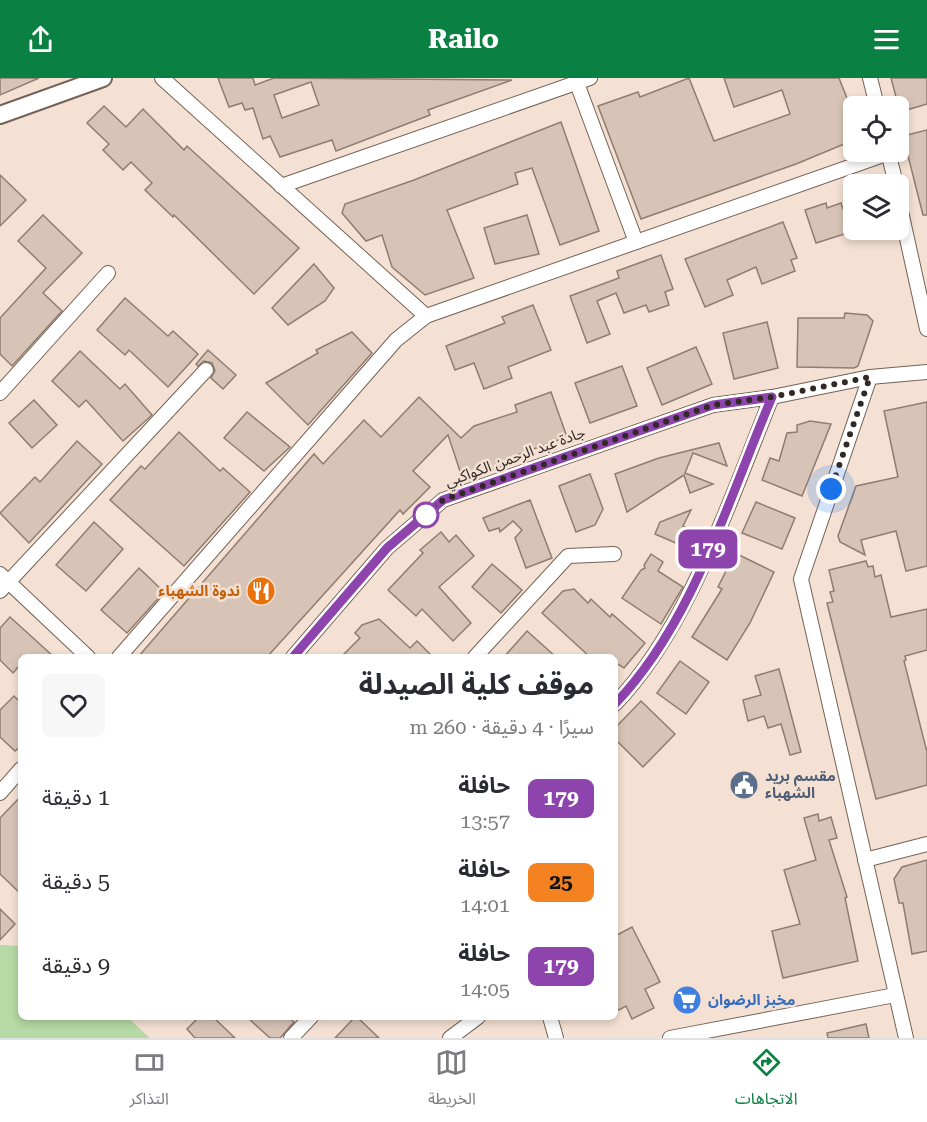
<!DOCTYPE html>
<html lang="ar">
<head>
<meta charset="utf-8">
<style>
	:root { --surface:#fff; --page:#f7f7f7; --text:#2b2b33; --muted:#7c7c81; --line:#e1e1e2; --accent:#0b8043 }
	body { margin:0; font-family:"Roboto Serif","Noto Sans Arabic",serif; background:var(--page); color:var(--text); direction:rtl; height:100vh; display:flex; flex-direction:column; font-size:22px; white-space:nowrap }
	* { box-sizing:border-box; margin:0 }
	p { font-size:20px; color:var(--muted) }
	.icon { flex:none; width:33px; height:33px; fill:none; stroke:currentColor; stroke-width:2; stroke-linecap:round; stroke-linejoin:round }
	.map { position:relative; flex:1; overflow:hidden; direction:ltr }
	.drawer { position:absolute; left:18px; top:576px; width:600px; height:366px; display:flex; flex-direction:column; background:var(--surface); border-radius:9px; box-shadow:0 3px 9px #0003; direction:rtl }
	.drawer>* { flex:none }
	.badge { padding:0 12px; border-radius:9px; font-size:21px; line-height:39px }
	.fabs { position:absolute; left:843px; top:18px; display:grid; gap:12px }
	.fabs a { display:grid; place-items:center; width:66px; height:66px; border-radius:9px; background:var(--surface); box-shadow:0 3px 9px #0003; font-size:30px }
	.you { position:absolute; width:30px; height:30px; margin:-15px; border:4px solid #fff; border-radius:50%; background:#1a73e8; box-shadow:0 0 0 9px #1a73e833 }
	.map>.badge { position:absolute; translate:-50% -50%; box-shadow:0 0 0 3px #fff }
	.round { display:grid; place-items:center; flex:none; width:63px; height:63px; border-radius:9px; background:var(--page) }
	.headline { display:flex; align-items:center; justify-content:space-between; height:102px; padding:0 24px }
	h1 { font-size:28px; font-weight:700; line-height:45px }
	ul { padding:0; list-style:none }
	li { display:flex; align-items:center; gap:18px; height:84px; padding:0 24px }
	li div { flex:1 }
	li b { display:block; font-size:22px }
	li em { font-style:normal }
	li .badge { min-width:66px; font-weight:700; text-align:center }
	header { display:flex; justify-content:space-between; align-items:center; height:78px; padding:0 24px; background:var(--accent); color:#fff; font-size:27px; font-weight:700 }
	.dock { display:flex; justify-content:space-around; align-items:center; height:84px; border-top:2px solid var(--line); background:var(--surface); font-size:16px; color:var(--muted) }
	.dock a { display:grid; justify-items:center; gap:3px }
	.dock .selected { color:var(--accent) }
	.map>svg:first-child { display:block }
	.green { fill:#b5daa5 }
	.building { fill:#d7c4b6; stroke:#8f7d70; stroke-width:1.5; fill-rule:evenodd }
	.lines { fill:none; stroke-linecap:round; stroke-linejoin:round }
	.minor-casing { stroke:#736256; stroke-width:16 }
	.tertiary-casing { stroke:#736256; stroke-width:20 }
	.minor { stroke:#fff; stroke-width:14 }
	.tertiary { stroke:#fff; stroke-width:16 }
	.line-casing { stroke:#fff; stroke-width:14 }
	.line { stroke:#8e44ad; stroke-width:9 }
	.walk { stroke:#302924; stroke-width:6; stroke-dasharray:0 10.8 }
	.stop-dot { fill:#fff; stroke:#8e44ad; stroke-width:3 }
	.labels { text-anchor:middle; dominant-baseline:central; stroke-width:5; stroke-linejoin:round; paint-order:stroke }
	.street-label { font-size:15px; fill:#302924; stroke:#f5e1d3 }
	.food-label { font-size:15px; font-weight:bold; fill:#c56008; stroke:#f5e1d3; text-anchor:end }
	.service-label { font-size:15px; font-weight:bold; fill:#4e5e75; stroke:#f5e1d3; text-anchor:start }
	.shop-label { font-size:15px; font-weight:bold; fill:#366cbe; stroke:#f5e1d3; text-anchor:start }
</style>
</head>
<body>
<header><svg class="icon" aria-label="menu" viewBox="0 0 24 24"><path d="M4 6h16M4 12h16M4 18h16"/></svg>Railo<svg class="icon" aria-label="share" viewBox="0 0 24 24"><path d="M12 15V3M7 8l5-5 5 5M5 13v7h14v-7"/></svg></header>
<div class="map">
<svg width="927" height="960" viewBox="0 0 927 960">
	<rect width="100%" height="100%" fill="#f5e1d3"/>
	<polygon class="green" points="0,867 21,868 21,939 127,939 150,960 0,960"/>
	<g class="building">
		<polygon points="0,0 39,0 0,17"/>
		<path d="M218,0H253L255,7L274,0L512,2L428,32L430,37L336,73L332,62L280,79L270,58L263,61L253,30L245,32L242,25L229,29ZM311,4L319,27L282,40L274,17Z"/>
		<polygon points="689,0 714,63 790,36 782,12 734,29 724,0 839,0 854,38 854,62 796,86 641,141 598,28 638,14 640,19"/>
		<polygon points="891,0 927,0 927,26 900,34"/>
		<polygon points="104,28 126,49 143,31 184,72 187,68 299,170 254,216 174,137 173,139 145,112 152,105 131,84 123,92 103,72 109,66 87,45"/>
		<polygon points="561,44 599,153 560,167 532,90 515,95 518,106 447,132 474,200 425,217 392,189 382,157 366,163 342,135 345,126 414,102"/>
		<polygon points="927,52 927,137 923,137 903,58"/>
		<polygon points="0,97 26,122 0,148"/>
		<polygon points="826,125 827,130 841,125 843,131 854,128 854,153 816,165 805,132"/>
		<polygon points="43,137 82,175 43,215 62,233 12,288 0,276 0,240 46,190 18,163"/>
		<polygon points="527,137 539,176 495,186 484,150"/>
		<polygon points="783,144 797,180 791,182 795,193 762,206 756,189 727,202 733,217 705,229 685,181"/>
		<polygon points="661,177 673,211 665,214 669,227 649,234 646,227 624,235 616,215 597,223 610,256 587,265 570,218 619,200 617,193"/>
		<polygon points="314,186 334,210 325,223 288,247 272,230"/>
		<polygon points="125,220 168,258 173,253 198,276 168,309 129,272 125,277 97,252"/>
		<polygon points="533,227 551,272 508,289 512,300 484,311 474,285 455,292 446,268 505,245 502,239"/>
		<polygon points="845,235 867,237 873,243 858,288 854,290 797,289 798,240 844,240"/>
		<polygon points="767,244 778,290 734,301 723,255"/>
		<polygon points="352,254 372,275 308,347 266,305 318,275 316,272"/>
		<polygon points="696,269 712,306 662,327 647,290"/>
		<polygon points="208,272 236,297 223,311 211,300 215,293 212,285 204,283 198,288 196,286"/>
		<polygon points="80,273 120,311 125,306 152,337 123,363 86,322 79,329 52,303"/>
		<polygon points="622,288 637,328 590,345 575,305"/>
		<polygon points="551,314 567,359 514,378 516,384 463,402 448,357 413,393 430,409 403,436 400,432 267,579 138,579 314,376 323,386 364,342 381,359 419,319 461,360 474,348 517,334 515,327"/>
		<polygon points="34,322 57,347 32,370 9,345"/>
		<polygon points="927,324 927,488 906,493 896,453 861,462 865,477 840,464 838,458 856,408 898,399 884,333"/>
		<polygon points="247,334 290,369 264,393 224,360"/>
		<polygon points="810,343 831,346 802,418 762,402 770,380 779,383 787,355 797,354 797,347"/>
		<polygon points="179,354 220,393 223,390 250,414 184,488 110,422 141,388 145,391"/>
		<polygon points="77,363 102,386 29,465 0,435 35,399 40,404"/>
		<polygon points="719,365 727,388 693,375 685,395 713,406 690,415 684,397 627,434 615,396 659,380"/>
		<polygon points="590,396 603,431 595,447 576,454 559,408"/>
		<polygon points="530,422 552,480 526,490 515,460 522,452 513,443 500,454 499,450 489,453 483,440"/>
		<polygon points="756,424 795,440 782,471 742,455"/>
		<polygon points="691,432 683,448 705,459 699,475 655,456 660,444"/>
		<polygon points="94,444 123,471 86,513 56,487"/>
		<polygon points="441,454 449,464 456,457 474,478 439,509 471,545 453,563 422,531 416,538 388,512 423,475 420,472"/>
		<polygon points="735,475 774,494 750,545 727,582 692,559 722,511 718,509"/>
		<polygon points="651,476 663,484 658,493 683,509 661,546 622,520 641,492 645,490 644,487"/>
		<polygon points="866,483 868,489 873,488 875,499 881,497 891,539 927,531 927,572 905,578 906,582 904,583 927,674 927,707 876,721 827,525 833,524 830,514 834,513 829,492"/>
		<polygon points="492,486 522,512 501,535 472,509"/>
		<polygon points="139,490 164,514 127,555 101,532"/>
		<polygon points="574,511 588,525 591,521 610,539 612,536 645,565 624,590 615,584 615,579 590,579 542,535 563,513"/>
		<polygon points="10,539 54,579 21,579 21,586 13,595 0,582 0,550"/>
		<polygon points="379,541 410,570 417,563 433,579 341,579 360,560 355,555 362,547"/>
		<polygon points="527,553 556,579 504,579"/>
		<polygon points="680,583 709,604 686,636 657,615"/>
		<polygon points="779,591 801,674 790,677 781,646 768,650 764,638 748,643 743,622 761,617 755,598"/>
		<polygon points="14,618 21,625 21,668 15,673 0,659 0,632"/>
		<polygon points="641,623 675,656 643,689 615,661 615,650"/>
		<polygon points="21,718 21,816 0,796 0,740"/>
		<polygon points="818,736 819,743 831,739 837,760 829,762 847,819 845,820 858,883 783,900 772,853 800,846 784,792 816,782 804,740"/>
		<polygon points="927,782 927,873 912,876 903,825 899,825 894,801 902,789"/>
		<polygon points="0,831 15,846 0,862"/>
		<polygon points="632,849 660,904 645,911 654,930 632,941 626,928 615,934 615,858"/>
		<polygon points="199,939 213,939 235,960 195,960 187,951"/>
		<polygon points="247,939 288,939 294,944 280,960 270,960"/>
		<polygon points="355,939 357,939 379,960 335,960"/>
		<polygon points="866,946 869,960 828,960 827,955"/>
	</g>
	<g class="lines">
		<g class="minor-casing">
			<g id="minor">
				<polyline points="162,0 426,238"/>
				<polyline points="575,0 636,164"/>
				<polyline points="870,0 877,28"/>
				<polyline points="888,74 896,106"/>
				<polyline points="281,108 590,0"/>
				<polyline points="898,120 927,251"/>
				<polyline points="870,299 801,501 906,960"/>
				<polyline points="0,315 108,195"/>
				<polyline points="0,496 88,579"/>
				<polyline points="0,513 206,292"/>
				<polyline points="119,579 396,262 426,238 889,75"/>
				<polyline points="293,579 387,470 443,422 713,327 772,319 870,299 927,294"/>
				<polyline points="475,579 568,478 614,476"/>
				<path d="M615,626C690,548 731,418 772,319"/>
				<polyline points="0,715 21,691"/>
				<polyline points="865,782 927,766"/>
				<polyline points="550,939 556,960"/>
				<polyline points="291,960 311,939"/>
				<polyline points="450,960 478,939"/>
				<polyline points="670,960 895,917"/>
			</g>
		</g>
		<g class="tertiary-casing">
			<polyline id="tertiary" points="0,37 103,0"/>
		</g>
		<use href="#minor" class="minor"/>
		<use href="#tertiary" class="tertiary"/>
	</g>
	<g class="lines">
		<g class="line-casing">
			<path id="line" d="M293,579L387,470L443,422L713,327L772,319C728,422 693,545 615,626"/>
		</g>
		<use href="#line" class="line"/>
		<polyline class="walk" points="426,437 443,422 713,327 772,319 870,299 831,411"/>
	</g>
	<defs>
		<g id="restaurant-disc" transform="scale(1.5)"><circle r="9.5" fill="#e8710a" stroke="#f5e1d3"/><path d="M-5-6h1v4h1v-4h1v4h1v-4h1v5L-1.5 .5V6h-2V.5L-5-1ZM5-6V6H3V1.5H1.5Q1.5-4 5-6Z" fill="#fff"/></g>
		<g id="civic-disc" transform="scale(1.5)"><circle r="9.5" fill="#5c6f8a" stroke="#f5e1d3"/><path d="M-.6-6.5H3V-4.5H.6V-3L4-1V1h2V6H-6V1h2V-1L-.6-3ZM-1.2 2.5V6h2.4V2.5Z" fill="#fff"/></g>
		<g id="supermarket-disc" transform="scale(1.5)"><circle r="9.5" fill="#3f7fe0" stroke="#f5e1d3"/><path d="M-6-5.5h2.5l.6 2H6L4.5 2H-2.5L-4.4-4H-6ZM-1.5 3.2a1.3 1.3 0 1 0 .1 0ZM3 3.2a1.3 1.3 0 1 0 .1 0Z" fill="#fff"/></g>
	</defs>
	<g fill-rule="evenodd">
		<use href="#restaurant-disc" x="261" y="513"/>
		<use href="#civic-disc" x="744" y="707"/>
		<use href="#supermarket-disc" x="687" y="922"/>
	</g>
	<circle class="stop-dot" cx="426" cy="437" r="12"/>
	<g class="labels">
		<g class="street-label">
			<text transform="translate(515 379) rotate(-20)">جادة عبد الرحمن الكواكبي</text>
		</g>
		<g class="food-label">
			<text x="240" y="513">ندوة الشهباء</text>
		</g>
		<g class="service-label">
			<text x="765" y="698">مقسم بريد<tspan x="765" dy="17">الشهباء</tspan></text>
		</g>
		<g class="shop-label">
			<text x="708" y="922">مخبز الرضوان</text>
		</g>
	</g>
</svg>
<div class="fabs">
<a><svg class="icon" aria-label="locate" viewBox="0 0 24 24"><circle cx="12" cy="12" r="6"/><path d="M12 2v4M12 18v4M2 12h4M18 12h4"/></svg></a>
<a><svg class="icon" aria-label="layers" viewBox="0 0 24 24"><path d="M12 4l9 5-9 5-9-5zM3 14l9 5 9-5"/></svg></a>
</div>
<div class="you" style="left:831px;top:411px"></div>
<b class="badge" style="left:708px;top:471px;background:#8e44ad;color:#fff">179</b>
<section class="drawer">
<div class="headline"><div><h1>موقف كلية الصيدلة</h1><p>سيرًا · 4 دقيقة · 260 m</p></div><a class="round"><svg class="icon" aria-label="heart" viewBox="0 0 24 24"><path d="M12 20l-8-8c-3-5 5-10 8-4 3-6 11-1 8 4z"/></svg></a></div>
<ul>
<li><span class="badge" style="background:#8e44ad;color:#fff">179</span><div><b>حافلة</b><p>13:57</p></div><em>1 دقيقة</em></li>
<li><span class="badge" style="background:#f58220;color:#111">25</span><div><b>حافلة</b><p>14:01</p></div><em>5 دقيقة</em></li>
<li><span class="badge" style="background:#8e44ad;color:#fff">179</span><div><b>حافلة</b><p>14:05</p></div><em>9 دقيقة</em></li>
</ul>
</section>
</div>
<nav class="dock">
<a class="selected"><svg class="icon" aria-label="directions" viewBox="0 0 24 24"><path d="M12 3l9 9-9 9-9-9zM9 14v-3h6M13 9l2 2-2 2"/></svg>الاتجاهات</a>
<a><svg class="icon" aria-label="map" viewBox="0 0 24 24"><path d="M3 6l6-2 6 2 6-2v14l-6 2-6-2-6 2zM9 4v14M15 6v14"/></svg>الخريطة</a>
<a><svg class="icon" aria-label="tickets" viewBox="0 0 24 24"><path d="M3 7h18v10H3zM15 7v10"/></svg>التذاكر</a>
</nav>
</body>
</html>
